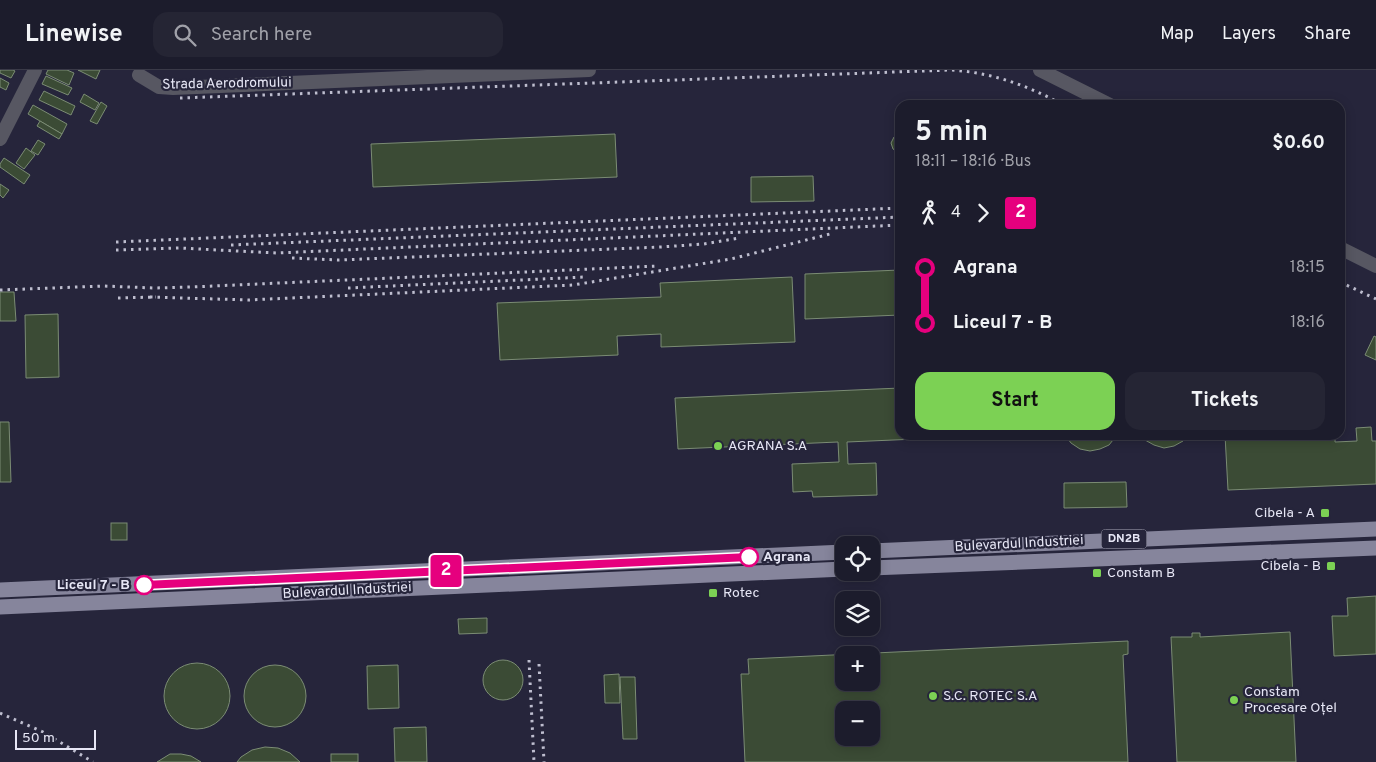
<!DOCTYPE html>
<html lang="en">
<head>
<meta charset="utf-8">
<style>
	:root { --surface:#1c1c2c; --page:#252534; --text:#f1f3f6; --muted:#a0a1a9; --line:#3a3a48; --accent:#7cd154 }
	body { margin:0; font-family:Overpass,sans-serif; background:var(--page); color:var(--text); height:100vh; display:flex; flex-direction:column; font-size:19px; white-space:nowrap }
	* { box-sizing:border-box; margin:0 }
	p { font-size:16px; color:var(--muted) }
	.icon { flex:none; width:28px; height:28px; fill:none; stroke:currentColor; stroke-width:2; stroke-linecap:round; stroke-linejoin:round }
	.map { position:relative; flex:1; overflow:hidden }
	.sheet { position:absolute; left:895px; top:30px; width:450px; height:340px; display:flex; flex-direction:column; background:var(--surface); border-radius:15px; box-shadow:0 2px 12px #0003,0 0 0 1px var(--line) }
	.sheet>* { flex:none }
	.badge { padding:0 10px; border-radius:4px; font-size:18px; line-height:32px }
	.controls { position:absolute; left:835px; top:466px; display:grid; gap:10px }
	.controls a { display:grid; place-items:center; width:45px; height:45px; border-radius:10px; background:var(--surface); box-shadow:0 2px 12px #0003,0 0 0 1px var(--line); font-size:25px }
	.scale { position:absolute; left:15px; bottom:12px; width:81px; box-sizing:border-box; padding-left:5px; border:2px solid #e6e6f5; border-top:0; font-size:14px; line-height:18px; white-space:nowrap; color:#e6e6f5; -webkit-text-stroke:4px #26253b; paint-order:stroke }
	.map>.badge { position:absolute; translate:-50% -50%; box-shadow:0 0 0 2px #fff }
	.legs { display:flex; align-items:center; gap:8px; height:55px; padding:0 20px; font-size:16px }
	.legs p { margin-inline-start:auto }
	.head { display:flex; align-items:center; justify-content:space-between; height:85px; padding:0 20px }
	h1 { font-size:28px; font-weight:700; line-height:38px }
	.cta { display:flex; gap:10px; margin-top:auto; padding:10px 20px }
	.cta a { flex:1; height:58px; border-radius:15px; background:var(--accent); color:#111; font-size:20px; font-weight:700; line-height:58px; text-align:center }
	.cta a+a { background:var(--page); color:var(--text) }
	ul { padding:0 20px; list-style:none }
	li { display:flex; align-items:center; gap:18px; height:55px; font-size:19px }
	li i { display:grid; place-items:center; width:8px; height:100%; margin:0 6px; background:currentColor }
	li i::after { content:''; width:12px; height:12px; margin:-6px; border:4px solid; border-radius:50%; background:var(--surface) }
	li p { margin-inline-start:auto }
	li:first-child i { background:linear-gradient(#0000 50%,currentColor 0) }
	li:last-child i { background:linear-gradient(currentColor 50%,#0000 0) }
	header { display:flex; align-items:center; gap:30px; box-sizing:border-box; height:70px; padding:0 25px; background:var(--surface); border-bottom:1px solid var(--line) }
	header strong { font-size:24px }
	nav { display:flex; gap:28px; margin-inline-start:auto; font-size:18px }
	.search { width:350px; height:45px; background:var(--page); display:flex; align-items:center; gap:12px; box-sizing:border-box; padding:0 18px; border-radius:15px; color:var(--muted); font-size:19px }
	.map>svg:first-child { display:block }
	.building { fill:#3b4b35; stroke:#7b8c74; fill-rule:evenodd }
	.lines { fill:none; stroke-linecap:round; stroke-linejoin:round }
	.minor { stroke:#575762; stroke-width:14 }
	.major { stroke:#86859c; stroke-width:15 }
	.rail { stroke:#bebecf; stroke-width:3; stroke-dasharray:2.5 5; stroke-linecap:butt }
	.line-1-casing { stroke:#fff; stroke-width:11 }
	.line-1 { stroke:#e6007e; stroke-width:8 }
	.poi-dot { fill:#7cd154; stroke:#26253b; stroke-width:2 }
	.stop-1-dot { fill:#fff; stroke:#e6007e; stroke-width:2.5 }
	.labels { text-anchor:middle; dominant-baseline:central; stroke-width:4.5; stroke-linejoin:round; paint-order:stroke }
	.shield { fill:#26253b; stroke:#acacbd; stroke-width:1 }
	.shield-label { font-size:12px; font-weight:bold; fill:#e6e6f5 }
	.street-label { font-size:14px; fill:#e6e6f5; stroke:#26253b }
	.poi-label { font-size:14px; fill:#e6e6f5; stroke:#26253b; text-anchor:start }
	.stop-label { font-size:14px; font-weight:bold; fill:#e6e6f5; stroke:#26253b; text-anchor:start }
</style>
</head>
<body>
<header>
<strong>Linewise</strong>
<div class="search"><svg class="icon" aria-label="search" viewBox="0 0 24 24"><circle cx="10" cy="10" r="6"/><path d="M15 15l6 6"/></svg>Search here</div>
<nav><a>Map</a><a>Layers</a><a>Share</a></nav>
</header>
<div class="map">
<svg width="1376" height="692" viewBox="0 0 1376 692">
	<rect width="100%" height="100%" fill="#26253b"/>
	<g class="building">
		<polygon points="0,0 13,0 15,1 11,8 0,3"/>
		<polygon points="48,0 67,0 74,3 69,15 46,4"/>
		<polygon points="78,0 100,0 96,9"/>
		<polygon points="46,6 72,18 68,25 42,14"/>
		<polygon points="0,8 9,13 6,20 0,17"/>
		<polygon points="44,21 75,36 71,45 39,30"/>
		<polygon points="84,24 99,33 95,40 80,32"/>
		<polygon points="101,32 107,36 97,54 90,51"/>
		<polygon points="33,35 67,54 62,64 28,44"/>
		<polygon points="40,51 62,64 59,69 37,56"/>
		<polygon points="615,64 617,107 373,117 371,74"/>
		<polygon points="899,64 900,64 900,83 893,79 891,73 894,67"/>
		<polygon points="38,70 45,74 38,85 31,81"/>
		<polygon points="26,78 35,85 24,99 16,93"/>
		<polygon points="4,88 30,105 24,114 0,97 0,94"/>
		<polygon points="813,106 814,131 751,132 751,107"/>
		<polygon points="899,108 900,108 900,125 897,122 895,116"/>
		<polygon points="0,114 9,120 3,128 0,125"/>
		<polygon points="900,200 900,245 805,249 805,204"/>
		<polygon points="792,207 795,272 661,277 661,264 617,266 618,285 500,290 497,233 661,227 660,213"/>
		<polygon points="0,222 14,222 16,251 0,251"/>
		<polygon points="58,244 59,307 26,308 25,245"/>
		<polygon points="1374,266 1376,267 1376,290 1365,285"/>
		<polygon points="900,318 900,365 963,365 963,367 847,372 848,394 876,393 877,425 813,427 812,421 793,422 792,394 839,392 838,372 678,379 675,328"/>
		<polygon points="0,352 9,352 11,412 0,412"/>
		<polygon points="1371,357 1372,371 1376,371 1376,414 1228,420 1225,365 1335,365 1335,372 1357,371 1356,358"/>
		<polygon points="1065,365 1064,365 1117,365 1109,375 1100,379 1090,381 1080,379 1071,373"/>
		<polygon points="1141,365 1189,365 1183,371 1174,376 1164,378 1154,375 1145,370"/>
		<polygon points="1126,412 1127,437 1064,438 1064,413"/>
		<rect x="111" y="453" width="16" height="17"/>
		<polygon points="1376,526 1376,584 1334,586 1332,546 1348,546 1347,528"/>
		<polygon points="487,548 487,563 459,564 458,549"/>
		<polygon points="1290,562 1296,692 1177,692 1171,567 1192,567 1192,563 1200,563 1200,567"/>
		<path d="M1128,571V584L1123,585L1128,692H745L741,604H749L748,589ZM844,585H871V612H844ZM844,640H871V668H844Z"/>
		<circle cx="503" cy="610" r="20"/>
		<circle cx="197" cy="626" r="33"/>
		<circle cx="275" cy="626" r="31"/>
		<polygon points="398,595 399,638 368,639 367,596"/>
		<polygon points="619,604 620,633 605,633 604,605"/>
		<polygon points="620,607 635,607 637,669 623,669"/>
		<polygon points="426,657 427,692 395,692 394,658"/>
		<polygon points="265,677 278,678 290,683 300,692 237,692 241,687 252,680"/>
		<polygon points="170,684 181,684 191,686 201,692 157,692"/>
		<rect x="331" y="684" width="27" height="8"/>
	</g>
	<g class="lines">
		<g class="minor">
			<polyline points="1040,0 1110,35"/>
			<polyline points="139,5 159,17 173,18 589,0"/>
			<polyline points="0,69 35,0"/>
			<polyline points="1340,178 1376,196"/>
		</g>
		<g class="major">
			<polyline points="871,481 1376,459"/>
			<polyline points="871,498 1376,478"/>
			<polyline points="0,520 844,482"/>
			<polyline points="0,537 844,499"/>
		</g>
		<g class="rail">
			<path d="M180,28L950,0C989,2 1028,15 1063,35"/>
			<polyline points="116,172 900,138"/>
			<polyline points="231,175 900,147"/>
			<polyline points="116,180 179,178 277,183 900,155"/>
			<polyline points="292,188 339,190 661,177 704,174 739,168"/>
			<polyline points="1340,212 1376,229"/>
			<polyline points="348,218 585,207"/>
			<polyline points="0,220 104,216 154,218 191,217 658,196"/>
			<polyline points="150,227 248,230 573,215 731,189 830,164"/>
			<polyline points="118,228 156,227"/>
			<polyline points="529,590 534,692"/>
			<polyline points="539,594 544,692"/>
			<polyline points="0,643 43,662 93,692"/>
		</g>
	</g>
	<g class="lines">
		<g class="line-1-casing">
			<polyline id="line-1" points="144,515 749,487"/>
		</g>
		<use href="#line-1" class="line-1"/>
	</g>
	<g class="poi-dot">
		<circle cx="718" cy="376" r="5"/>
		<rect x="1320" y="438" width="10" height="10" rx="2.5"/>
		<rect x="1326" y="491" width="10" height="10" rx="2.5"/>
		<rect x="1092" y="498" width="10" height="10" rx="2.5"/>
		<rect x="708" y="518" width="10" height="10" rx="2.5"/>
		<circle cx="933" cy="626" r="5"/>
		<circle cx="1234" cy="630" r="5"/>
	</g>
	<g class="stop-1-dot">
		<circle cx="749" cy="487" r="9"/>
		<circle cx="144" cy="515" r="9"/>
	</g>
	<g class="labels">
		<rect class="shield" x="1101.5" y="459.5" width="45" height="19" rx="4"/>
		<g class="shield-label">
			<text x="1124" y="469">DN2B</text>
		</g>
		<g class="street-label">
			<text transform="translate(227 14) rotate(-1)">Strada Aerodromului</text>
			<text transform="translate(1019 474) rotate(-3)">Bulevardul Industriei</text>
			<text transform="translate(347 521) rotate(-3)">Bulevardul Industriei</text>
		</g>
		<g class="poi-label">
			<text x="728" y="376">AGRANA S.A</text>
			<text x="1315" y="443" text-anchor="end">Cibela - A</text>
			<text x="1321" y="496" text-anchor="end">Cibela - B</text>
			<text x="1107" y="503">Constam B</text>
			<text x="723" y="523">Rotec</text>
			<text x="1244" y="622">Constam<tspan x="1244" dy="16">Procesare Oțel</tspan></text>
			<text x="943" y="626">S.C. ROTEC S.A</text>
		</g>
		<g class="stop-label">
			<text x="763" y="487">Agrana</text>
			<text x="130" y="515" text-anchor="end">Liceul 7 - B</text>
		</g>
	</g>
</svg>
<div class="controls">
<a><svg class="icon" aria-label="locate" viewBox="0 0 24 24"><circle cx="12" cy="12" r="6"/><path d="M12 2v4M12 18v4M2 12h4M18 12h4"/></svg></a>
<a><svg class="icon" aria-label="layers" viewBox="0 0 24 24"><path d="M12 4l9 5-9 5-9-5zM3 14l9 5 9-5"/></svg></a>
<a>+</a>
<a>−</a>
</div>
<div class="scale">50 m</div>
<b class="badge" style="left:446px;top:501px;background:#e6007e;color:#fff">2</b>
<section class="sheet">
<div class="head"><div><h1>5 min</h1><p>18:11 – 18:16 · Bus</p></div><b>$0.60</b></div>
<div class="legs"><svg class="icon" aria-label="walk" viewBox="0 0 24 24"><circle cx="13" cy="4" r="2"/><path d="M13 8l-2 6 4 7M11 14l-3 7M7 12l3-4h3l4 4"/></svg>4<svg class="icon" aria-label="forward" viewBox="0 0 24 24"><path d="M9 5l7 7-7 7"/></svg><b class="badge" style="background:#e6007e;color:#fff">2</b></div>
<ul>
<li><i style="color:#e6007e"></i><b>Agrana</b><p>18:15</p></li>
<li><i style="color:#e6007e"></i><b>Liceul 7 - B</b><p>18:16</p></li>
</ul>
<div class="cta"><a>Start</a><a>Tickets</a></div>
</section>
</div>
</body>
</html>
